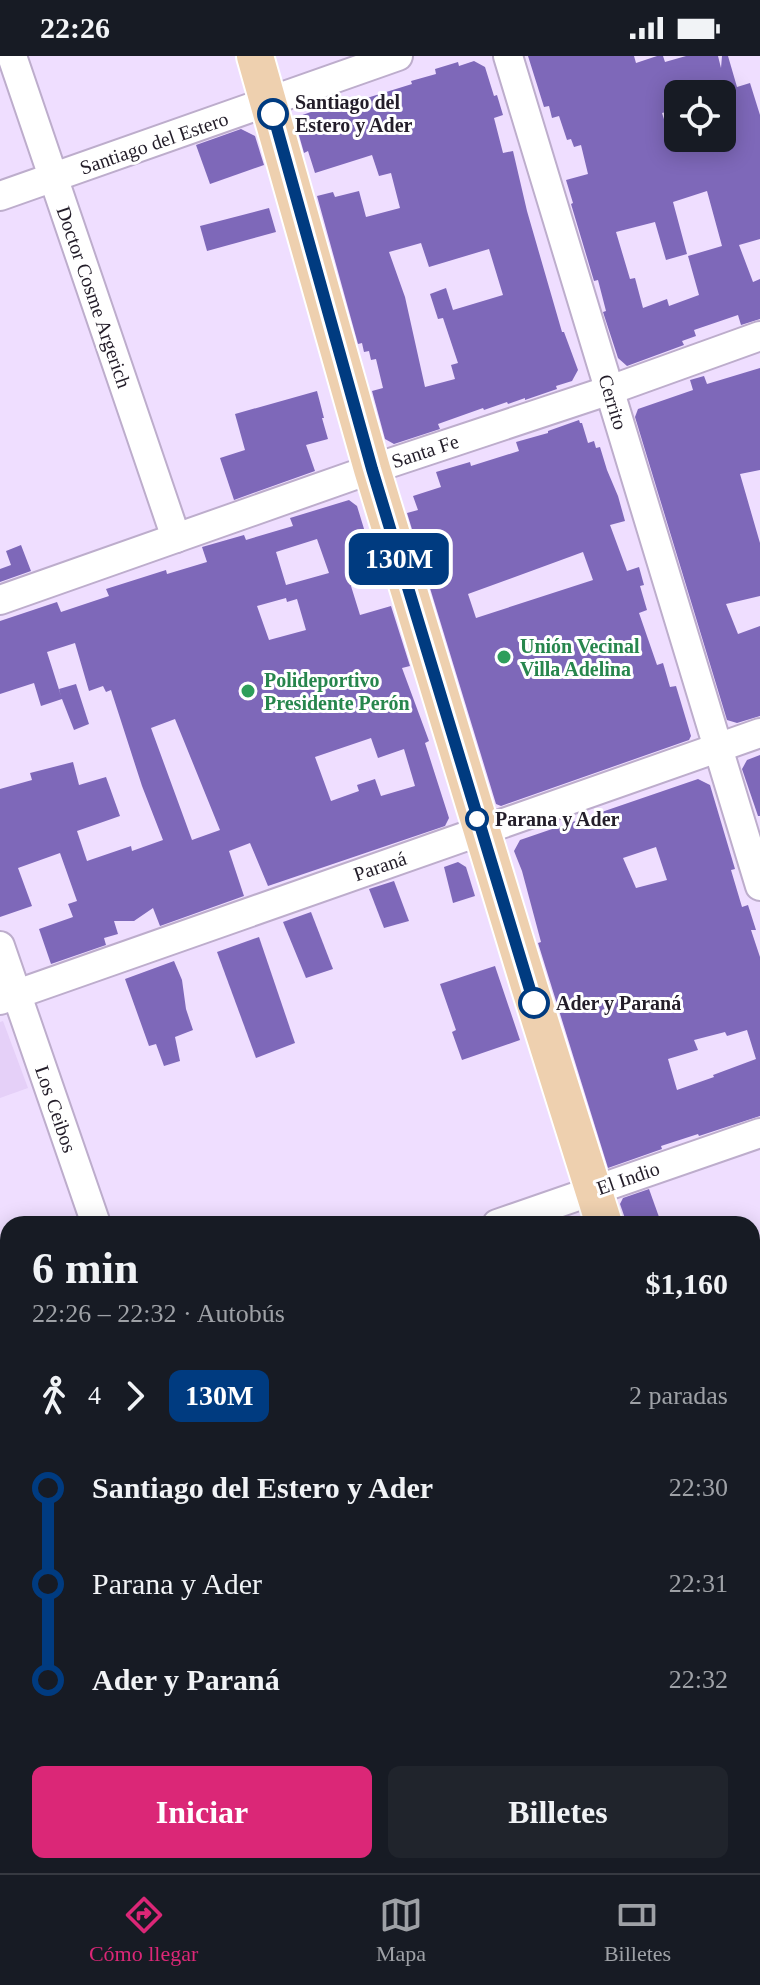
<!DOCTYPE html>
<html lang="es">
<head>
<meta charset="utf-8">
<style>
	:root { --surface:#171b24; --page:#20242c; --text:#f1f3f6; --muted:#9ea1a6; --line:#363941; --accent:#db2777 }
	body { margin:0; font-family:"Times New Roman",serif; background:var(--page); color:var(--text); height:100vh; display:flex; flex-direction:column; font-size:30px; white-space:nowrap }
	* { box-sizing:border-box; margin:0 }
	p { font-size:26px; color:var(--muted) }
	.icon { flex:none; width:44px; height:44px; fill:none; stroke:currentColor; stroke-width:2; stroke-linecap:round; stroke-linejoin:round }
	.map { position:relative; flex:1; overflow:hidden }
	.details { position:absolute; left:0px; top:1160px; width:760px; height:658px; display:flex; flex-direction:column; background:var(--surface); border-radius:24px 24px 0 0; box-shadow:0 4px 20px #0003 }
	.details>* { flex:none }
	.badge { padding:0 16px; border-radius:12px; font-size:28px; line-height:52px }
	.controls { position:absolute; left:664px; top:24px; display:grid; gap:16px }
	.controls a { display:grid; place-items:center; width:72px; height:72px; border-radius:12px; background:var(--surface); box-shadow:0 4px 20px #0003; font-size:40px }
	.map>.badge { position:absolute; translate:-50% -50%; box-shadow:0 0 0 4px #fff }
	.legs { display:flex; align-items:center; gap:12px; height:88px; padding:0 32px; font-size:26px }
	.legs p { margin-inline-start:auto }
	.summary { display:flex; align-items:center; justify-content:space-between; height:136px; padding:0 32px }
	h1 { font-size:44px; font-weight:700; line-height:60px }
	.cta { display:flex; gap:16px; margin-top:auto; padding:16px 32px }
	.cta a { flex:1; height:92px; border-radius:12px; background:var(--accent); color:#fff; font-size:32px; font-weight:700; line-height:92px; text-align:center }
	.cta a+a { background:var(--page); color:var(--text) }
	ul { padding:0 32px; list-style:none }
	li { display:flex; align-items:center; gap:28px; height:96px; font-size:30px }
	li i { display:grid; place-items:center; width:12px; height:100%; margin:0 10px; background:currentColor }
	li i::after { content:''; width:20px; height:20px; margin:-10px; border:6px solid; border-radius:50%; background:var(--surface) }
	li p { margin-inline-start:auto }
	li:first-child i { background:linear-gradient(#0000 50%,currentColor 0) }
	li:last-child i { background:linear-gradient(currentColor 50%,#0000 0) }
	.status { display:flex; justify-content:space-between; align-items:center; height:56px; padding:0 40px; background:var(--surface); direction:ltr }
	.status svg { height:22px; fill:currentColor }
	.menu { display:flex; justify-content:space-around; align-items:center; height:112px; border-top:2px solid var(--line); background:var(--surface); font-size:22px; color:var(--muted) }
	.menu a { display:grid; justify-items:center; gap:4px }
	.menu .selected { color:var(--accent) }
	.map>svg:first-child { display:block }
	.built { fill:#e5d0f8 }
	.building { fill:#7e68b9; fill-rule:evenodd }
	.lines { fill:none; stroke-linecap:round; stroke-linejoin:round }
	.minor-casing { stroke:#bdadcc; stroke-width:32 }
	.major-casing { stroke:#fff; stroke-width:40 }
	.minor { stroke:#fff; stroke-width:28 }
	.major { stroke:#eed0af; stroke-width:36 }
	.line-1-casing { stroke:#fff; stroke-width:18 }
	.line-1 { stroke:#003b80; stroke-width:12 }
	.stop-1-dot { fill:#fff; stroke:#003b80; stroke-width:4 }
	.leisure-dot { fill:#2e9e5b; stroke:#fff; stroke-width:3 }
	.labels { text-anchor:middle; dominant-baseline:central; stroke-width:6; stroke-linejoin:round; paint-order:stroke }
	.stop-label { font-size:20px; font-weight:bold; fill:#231d29; stroke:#fff; text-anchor:start }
	.street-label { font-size:20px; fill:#231d29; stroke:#fff }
	.leisure-label { font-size:20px; font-weight:bold; fill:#27864d; stroke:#fff; text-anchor:start }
</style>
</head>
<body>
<div class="status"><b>22:26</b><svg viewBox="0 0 49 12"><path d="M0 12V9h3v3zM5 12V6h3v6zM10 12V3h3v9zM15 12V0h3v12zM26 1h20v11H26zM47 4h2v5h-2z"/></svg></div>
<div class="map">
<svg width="760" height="1817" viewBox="0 0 760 1817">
	<rect width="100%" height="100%" fill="#efdeff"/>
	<polygon class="built" points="3,965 28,1032 0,1042 0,966"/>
	<g class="building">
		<path d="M528,0H634L636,7L657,0H663L665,6L686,0H718L721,12L722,0H728L737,31L750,27L760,59V183L739,189L753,226L760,223V263L741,269L738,259L694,274L696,280L682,285L684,289L627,310L618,302L603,256L606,255L598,224L594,225L571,148L573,147L566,124L588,118L581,89L574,91L571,83L567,84L559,60L552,62L549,50L544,51ZM678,38H722V82H670L662,57L678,53ZM707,135L722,190L688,200L699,239L669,250L667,243L643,252L635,222L630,223L616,176L655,166L666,204L687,198L673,146Z"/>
		<path d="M474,5L485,11L494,40L497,39L503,59L494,62L503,97L513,95L527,155L562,276H564L578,314L572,325L556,330L557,333L525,344V342L508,348L507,346L484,354L483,352L438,368L440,373L394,388L385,383L372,335L383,332L376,303L371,304L369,295L364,296L362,287L358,288L317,140L333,136L335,141L359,135L366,161L400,152L391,117L379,120L372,99L315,117L308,95L304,97L294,62L339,46L341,50L412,28L411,25L436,18L435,13L458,6L459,10ZM421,187L429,211L489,193L503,239L453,254L446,232L430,238L438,263L443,262L458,307L451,309L455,323L425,331L405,241L389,196Z"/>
		<polygon points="241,73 255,80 264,109 210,128 196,89"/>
		<polygon points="269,152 276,176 207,195 200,170"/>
		<polygon points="760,312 760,414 740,418 760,487 760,540 726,548 738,578 760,570 760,660 737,667 727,664 635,361 638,353 693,334 690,324 704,320 707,328"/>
		<polygon points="317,335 324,362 322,362 328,383 306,389 315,415 234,444 220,402 245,394 235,358"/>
		<path d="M579,364L580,367H582L588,387L594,385L596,392L600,391L607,414L618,440L625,465L610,469L627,515L639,511L644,529L640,530L647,554L639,557L657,609L663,607L670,631L676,630L691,680L689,684L501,750L496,748L407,457L418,454L413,440L441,431L436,416L470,406L471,410L519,395L516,386L548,377V375ZM583,496L593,524L476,562L468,538Z"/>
		<path d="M349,444L357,450L372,499L366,501L370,516L366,517L369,524L351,530L360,559L391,550L410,610L402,612L429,685L425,687L449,762L445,770L268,830L250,787L229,795L244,840L160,870L153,852L134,865H114L118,878L104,882L106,889L51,908L39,873L73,861L68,848L77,845L60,797L18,812L32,850L0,861V733L32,724L30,717L73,706L79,729L106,721L120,760L77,775L87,805L131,790L132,795L163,784L142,730L111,634L106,636L103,630L89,635L75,587L47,596L61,640L59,633L76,628L89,668L74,674L62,643L41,650L34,627L0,638V565L57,546L61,556L109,540L106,533L166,514L167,518L207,506L202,491L244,479L246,484L293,470L290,462ZM317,483L329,517L286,529L276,496ZM286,542L287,546L297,543L306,574L269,584L257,550ZM175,663L220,774L192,784L151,672ZM371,682L378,702L404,693L415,730L381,740L375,723L357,729L359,735L331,745L315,701Z"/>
		<polygon points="21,489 31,515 0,526 0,513 11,509 6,495"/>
		<polygon points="760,699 760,760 758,760 742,713 747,704"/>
		<path d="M698,723L710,729L735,813L731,814L742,851L748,849L756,874H751L760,901V1060L699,1080L698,1078L661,1090L662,1093L608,1112L538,887L541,886L522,815L514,795L520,784ZM656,791L667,824L636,832L623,802ZM747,974L756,1003L713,1019L714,1021L677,1034L668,1003L698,994L694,984L725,976L727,980Z"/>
		<polygon points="458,806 466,811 475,840 453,847 444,811"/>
		<polygon points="394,825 409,865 384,872 369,833"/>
		<polygon points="311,856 333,913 306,922 283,866"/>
		<polygon points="259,881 295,987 256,1002 217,896"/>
		<polygon points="174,905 182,924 186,953 193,974 175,981 180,1005 164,1010 156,988 149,990 125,923"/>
		<polygon points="495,910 520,984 462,1004 452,976 456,974 440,928"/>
		<polygon points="649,1133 659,1161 636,1168 627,1168 620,1148 623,1142"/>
	</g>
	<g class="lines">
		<g class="minor-casing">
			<g id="minor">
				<polyline points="12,0 176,482"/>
				<polyline points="508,0 760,830"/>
				<polyline points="0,140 398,0"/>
				<polyline points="0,544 372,413 610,334 760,280"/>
				<polyline points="0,890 96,1168"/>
				<polyline points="0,944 760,677"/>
				<polyline points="497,1168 760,1077"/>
				<polyline points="0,1345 8,1342"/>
				<polyline points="752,1483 760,1481"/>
				<polyline points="0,1745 8,1743"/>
				<polyline points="318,1810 320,1817"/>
			</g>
		</g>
		<g class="major-casing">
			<g id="major">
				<polyline points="255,0 372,413 530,933 604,1168"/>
				<polyline points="752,1666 760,1691"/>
			</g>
		</g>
		<use href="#minor" class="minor"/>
		<use href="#major" class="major"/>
	</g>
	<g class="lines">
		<g class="line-1-casing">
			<polyline id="line-1" points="273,58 372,413 534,947"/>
		</g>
		<use href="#line-1" class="line-1"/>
	</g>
	<g class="stop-1-dot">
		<circle cx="273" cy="58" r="14"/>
		<circle cx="477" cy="763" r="10"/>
		<circle cx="534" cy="947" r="14"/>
	</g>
	<g class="leisure-dot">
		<circle cx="504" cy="601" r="8"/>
		<circle cx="248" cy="635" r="8"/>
	</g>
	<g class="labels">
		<g class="stop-label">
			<text x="295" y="46">Santiago del<tspan x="295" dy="23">Estero y Ader</tspan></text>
			<text x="495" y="763">Parana y Ader</text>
			<text x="556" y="947">Ader y Paraná</text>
		</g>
		<g class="street-label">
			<text transform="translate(154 87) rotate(-19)">Santiago del Estero</text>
			<text transform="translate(94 241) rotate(71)">Doctor Cosme Argerich</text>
			<text transform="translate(613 346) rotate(73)">Cerrito</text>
			<text transform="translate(425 395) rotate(-18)">Santa Fe</text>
			<text transform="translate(380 810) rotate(-19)">Paraná</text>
			<text transform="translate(56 1053) rotate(71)">Los Ceibos</text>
			<text transform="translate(628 1122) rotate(-19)">El Indio</text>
		</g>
		<g class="leisure-label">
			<text x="520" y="590">Unión Vecinal<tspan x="520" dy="23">Villa Adelina</tspan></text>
			<text x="264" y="624">Polideportivo<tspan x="264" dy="23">Presidente Perón</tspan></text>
		</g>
	</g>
</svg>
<div class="controls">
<a><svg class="icon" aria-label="locate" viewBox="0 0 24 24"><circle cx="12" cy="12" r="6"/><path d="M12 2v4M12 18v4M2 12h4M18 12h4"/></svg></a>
</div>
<b class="badge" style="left:399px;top:503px;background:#003b80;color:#fff">130M</b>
<section class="details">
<div class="summary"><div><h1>6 min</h1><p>22:26 – 22:32 · Autobús</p></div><b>$1,160</b></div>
<div class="legs"><svg class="icon" aria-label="walk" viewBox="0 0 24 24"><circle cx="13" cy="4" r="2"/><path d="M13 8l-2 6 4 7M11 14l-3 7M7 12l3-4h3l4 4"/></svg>4<svg class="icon" aria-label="forward" viewBox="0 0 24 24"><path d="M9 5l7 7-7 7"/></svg><b class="badge" style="background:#003b80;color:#fff">130M</b><p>2 paradas</p></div>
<ul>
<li><i style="color:#003b80"></i><b>Santiago del Estero y Ader</b><p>22:30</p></li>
<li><i style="color:#003b80"></i><span>Parana y Ader</span><p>22:31</p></li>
<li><i style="color:#003b80"></i><b>Ader y Paraná</b><p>22:32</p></li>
</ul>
<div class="cta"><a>Iniciar</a><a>Billetes</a></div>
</section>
</div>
<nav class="menu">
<a class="selected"><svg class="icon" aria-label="directions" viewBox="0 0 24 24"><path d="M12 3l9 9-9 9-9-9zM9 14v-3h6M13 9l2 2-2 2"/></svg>Cómo llegar</a>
<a><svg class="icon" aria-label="map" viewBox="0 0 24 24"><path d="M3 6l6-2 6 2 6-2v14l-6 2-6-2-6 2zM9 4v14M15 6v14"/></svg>Mapa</a>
<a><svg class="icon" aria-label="tickets" viewBox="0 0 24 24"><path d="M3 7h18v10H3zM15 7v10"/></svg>Billetes</a>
</nav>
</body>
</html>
